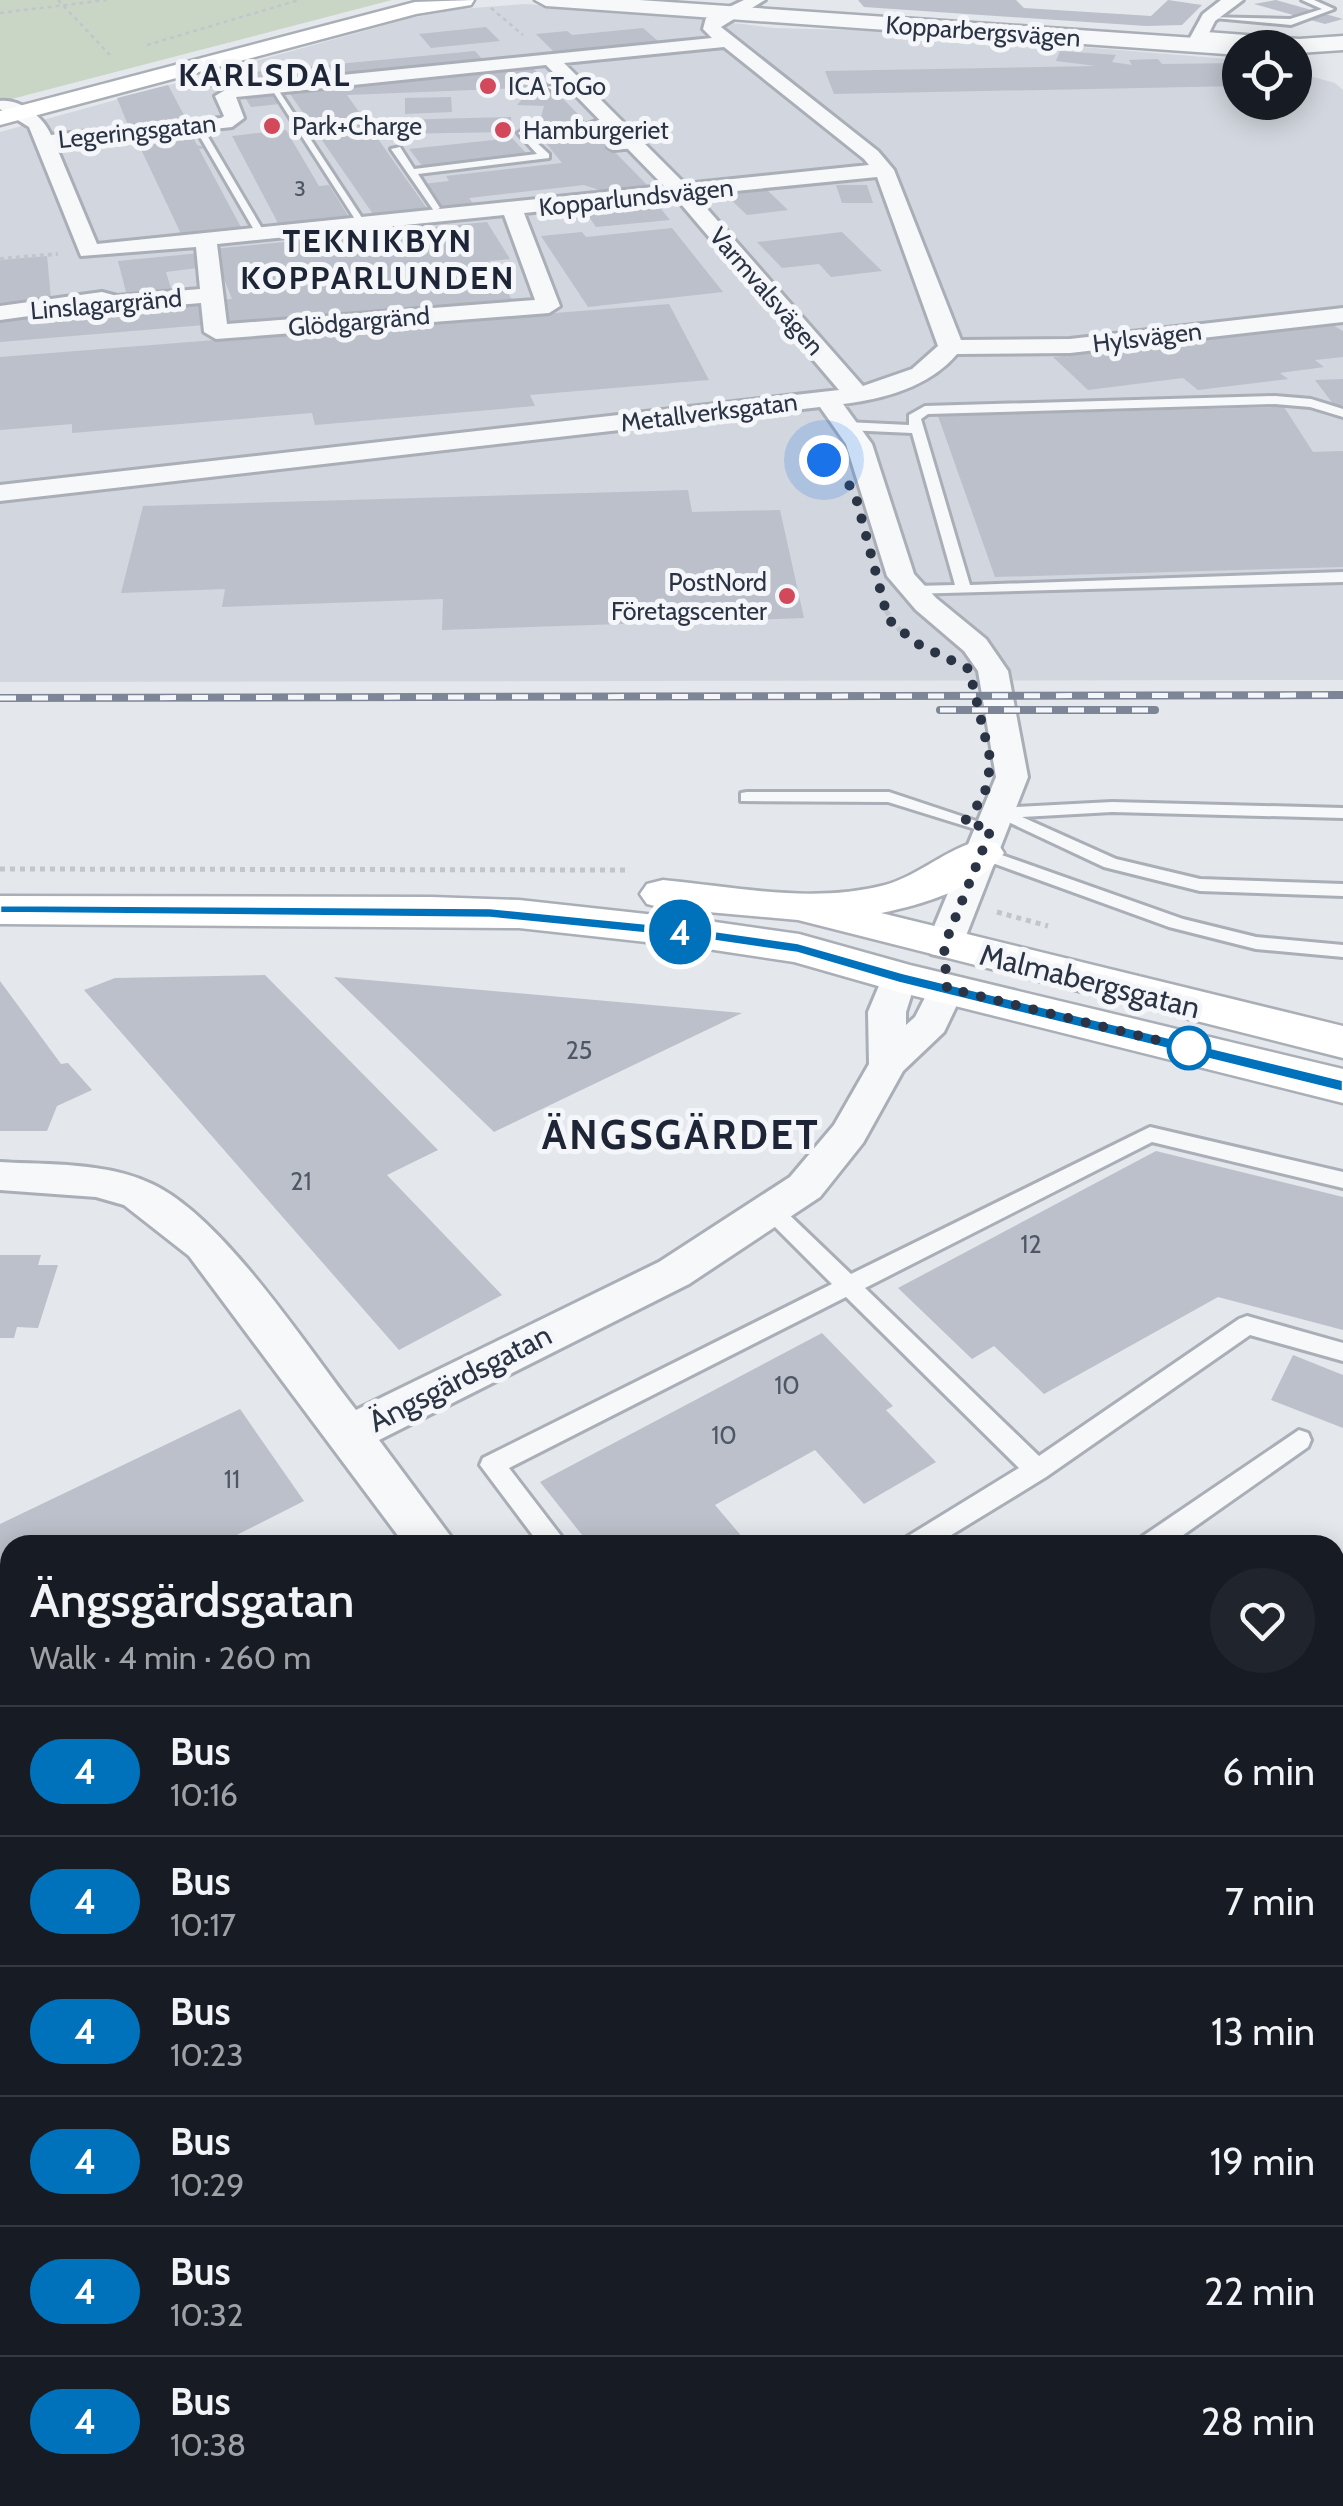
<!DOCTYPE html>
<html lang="en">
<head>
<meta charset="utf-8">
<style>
	:root { --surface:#171b24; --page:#20242c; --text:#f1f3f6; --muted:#9ea1a6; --line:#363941 }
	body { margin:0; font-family:Cabin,sans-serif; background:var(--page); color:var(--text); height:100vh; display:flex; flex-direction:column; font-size:38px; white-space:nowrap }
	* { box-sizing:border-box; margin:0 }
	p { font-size:32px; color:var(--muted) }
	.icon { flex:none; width:55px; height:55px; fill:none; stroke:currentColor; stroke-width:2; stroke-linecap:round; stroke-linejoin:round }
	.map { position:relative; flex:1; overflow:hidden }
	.panel { position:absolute; left:0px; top:1535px; width:1345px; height:972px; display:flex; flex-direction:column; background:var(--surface); border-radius:30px 30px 0 0; box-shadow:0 5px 25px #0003 }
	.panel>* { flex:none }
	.badge { padding:0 20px; border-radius:32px; font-size:35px; line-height:65px }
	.buttons { position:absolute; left:1222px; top:30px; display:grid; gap:20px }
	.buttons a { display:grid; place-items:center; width:90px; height:90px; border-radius:50%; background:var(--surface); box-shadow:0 5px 25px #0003; font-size:50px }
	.you { position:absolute; width:50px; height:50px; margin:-25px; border:8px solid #fff; border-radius:50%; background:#1a73e8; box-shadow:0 0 0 15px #1a73e833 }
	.map>.badge { position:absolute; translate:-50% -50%; box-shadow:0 0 0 5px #fff }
	.round { display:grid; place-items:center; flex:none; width:105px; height:105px; border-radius:52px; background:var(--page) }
	.headline { display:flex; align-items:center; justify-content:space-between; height:170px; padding:0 30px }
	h1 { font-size:48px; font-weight:600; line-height:75px }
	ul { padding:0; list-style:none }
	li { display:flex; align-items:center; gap:30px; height:130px; padding:0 30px; border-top:2px solid var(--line) }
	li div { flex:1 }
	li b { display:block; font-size:38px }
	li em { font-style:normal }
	li .badge { min-width:110px; font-weight:700; text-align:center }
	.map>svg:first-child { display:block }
	.built { fill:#d2d6de }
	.green { fill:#c9d6c5 }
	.building { fill:#bbc0ca }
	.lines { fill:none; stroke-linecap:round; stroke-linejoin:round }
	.service-casing { stroke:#a9aeb7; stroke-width:6 }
	.minor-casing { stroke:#a9aeb7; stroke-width:6 }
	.tertiary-casing { stroke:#a9aeb7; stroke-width:5 }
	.secondary-casing { stroke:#a9aeb7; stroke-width:5 }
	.path-far2 { stroke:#c2c5cb; stroke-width:2.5; stroke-dasharray:4 4; stroke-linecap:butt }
	.path-far1 { stroke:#c2c5cb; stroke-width:4; stroke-dasharray:4 4; stroke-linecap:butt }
	.path { stroke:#c2c5cb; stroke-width:5; stroke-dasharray:5 5; stroke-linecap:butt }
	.service { fill:#f7f8fa; fill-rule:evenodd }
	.minor { fill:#f7f8fa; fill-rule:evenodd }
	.tertiary { fill:#f7f8fa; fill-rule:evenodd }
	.secondary { fill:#fff; fill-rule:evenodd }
	.rail-casing { stroke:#7d8696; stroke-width:8 }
	.rail { stroke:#f4f6f9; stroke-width:5; stroke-dasharray:16; stroke-linecap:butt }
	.line { fill:#0072bc; stroke:#fff; stroke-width:2.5 }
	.walk { stroke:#2b3445; stroke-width:10; stroke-dasharray:0 18 }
	.poi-dot { fill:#d1495b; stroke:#f4f6f9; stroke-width:4 }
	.stop-dot { fill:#fff; stroke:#0072bc; stroke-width:5 }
	.labels { text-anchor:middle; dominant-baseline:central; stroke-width:10; stroke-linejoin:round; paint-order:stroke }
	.far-number-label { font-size:22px; fill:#4f5766 }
	.far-street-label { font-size:25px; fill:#2b3445; stroke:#f4f6f9 }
	.far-poi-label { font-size:25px; fill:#2b3445; stroke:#f4f6f9; text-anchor:start }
	.number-label { font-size:25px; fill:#4f5766 }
	.street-label { font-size:30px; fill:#2b3445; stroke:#f4f6f9 }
	.far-district-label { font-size:32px; font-weight:bold; letter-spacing:2.5px; fill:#1d2536; stroke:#f4f6f9 }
	.district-label { font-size:40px; font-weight:bold; letter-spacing:2.5px; fill:#1d2536; stroke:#f4f6f9 }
</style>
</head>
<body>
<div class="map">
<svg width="1343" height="2506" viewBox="0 0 1343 2506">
	<rect width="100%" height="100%" fill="#e4e7ec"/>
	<polygon class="built" points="525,4 677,16 774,28 887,31 1240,60 1240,102 1295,102 1295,72 1335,83 1343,90 1343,680 0,682 0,132 411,18 459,9"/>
	<polygon class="green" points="0,0 392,0 0,102"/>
	<g class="building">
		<polygon points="858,0 1016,0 1024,8 1151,16 1168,0 1202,5 1182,25 1146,26 864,7"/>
		<polygon points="1276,0 1343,19 1325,24 1254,4"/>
		<polygon points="486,27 500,41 431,48 419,34"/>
		<polygon points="643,28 659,42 555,53 536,34 567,31 572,35"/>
		<polygon points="475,51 483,60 186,90 180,79"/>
		<polygon points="1060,51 1116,55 1112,62 1132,65 1129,60 1158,59 1162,64 1240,63 1240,86 834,94 825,71 1096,66 1056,61"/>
		<polygon points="530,65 652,190 608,193 584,185 469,198 474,205 441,209 423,184 449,181 446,176 562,163 537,132 544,106 517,105 528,92 525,88 347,95 428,210 375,217 288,91"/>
		<polygon points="168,85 186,119 128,125 117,98"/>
		<polygon points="272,93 279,104 251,107 244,96"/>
		<polygon points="451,97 452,112 405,114 405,98"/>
		<polygon points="511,117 512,132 393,134 394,120"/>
		<polygon points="286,130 319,186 329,185 350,219 280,227 232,136"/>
		<polygon points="193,137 197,145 207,148 199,149 243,231 183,238 138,143"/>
		<polygon points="512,138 528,155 423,167 409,149"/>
		<polygon points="836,185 867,185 873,203 842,203"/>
		<polygon points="767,190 788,210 747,215 726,195"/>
		<polygon points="657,204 670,220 596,227 585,211"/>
		<polygon points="487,222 510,259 489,261 512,300 219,324 217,300 232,299 212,249"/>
		<polygon points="672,228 723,292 588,307 541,236 582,232 586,237"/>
		<polygon points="842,232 882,271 831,277 819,264 782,268 757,242"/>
		<polygon points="200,253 205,267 166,272 173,295 128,300 118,261"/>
		<polygon points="47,256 51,299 0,303 0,260"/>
		<polygon points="201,302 204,325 0,342 0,317 82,311 82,305 106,303 106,310"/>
		<polygon points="669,304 709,380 530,395 535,406 315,425 312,413 72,433 72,424 0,430 0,357"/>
		<polygon points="1331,324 1343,331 1343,357 1315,360 1324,367 1280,373 1288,379 1198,390 1183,378 1088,390 1053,357"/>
		<polygon points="1343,379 1343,405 1334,405 1315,380"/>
		<polygon points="1284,407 1313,452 1343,451 1343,567 995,577 938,416"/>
		<polygon points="688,490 692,512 780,510 804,618 442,630 443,599 222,607 225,589 121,593 143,506"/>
		<polygon points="265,975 438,1150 387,1175 502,1295 399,1350 84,990 115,978"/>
		<polygon points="334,977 742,1013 494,1132"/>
		<polygon points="0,981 61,1064 68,1063 92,1090 57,1106 47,1131 0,1131"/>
		<polygon points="1156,1151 1343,1197 1343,1330 1218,1297 1044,1394 994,1346 972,1359 898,1288"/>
		<polygon points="0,1255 41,1255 38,1265 58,1265 38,1328 17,1327 14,1338 0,1338"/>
		<polygon points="822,1333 893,1406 886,1410 936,1462 864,1504 815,1450 715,1505 749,1545 590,1545 540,1482"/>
		<polygon points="1293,1355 1343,1375 1343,1428 1271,1400"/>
		<polygon points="240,1409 304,1501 217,1545 10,1545 10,1650 0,1655 0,1524"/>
		<polygon points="1343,1702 1343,2237 1335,2228 1335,1708"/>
		<polygon points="658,2498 809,2498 799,2506 663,2506"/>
		<polygon points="843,2498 902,2498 892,2506 849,2506"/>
		<polygon points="903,2498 1242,2498 1248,2506 908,2506"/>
	</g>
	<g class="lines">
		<g class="service-casing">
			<g id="service">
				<polygon points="1302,0 1314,0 1334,9 1291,25 1204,17 1290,19 1322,9"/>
				<polygon points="575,81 578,86 552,90 547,87"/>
				<polygon points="269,85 275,85 368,227 360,227"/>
				<polygon points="610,116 614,121 590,128 585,125"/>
				<polygon points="192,123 201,125 267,237 257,235"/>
				<polygon points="523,130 549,154 549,158 418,174 440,208 434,211 391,149 400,147 414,169 537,154 518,133"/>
				<polygon points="639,143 635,148 613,150 608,147"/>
				<polygon points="1275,396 1311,399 1343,409 1343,417 1310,407 1275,404 928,414 921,419 970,585 1343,572 1343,582 909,594 906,591 914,586 955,585 912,433 846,430 839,426 846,422 909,425 909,415 925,406"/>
				<polygon points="747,792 889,792 1000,829 991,834 888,802 741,801 741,793"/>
				<polygon points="1112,802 1343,808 1343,818 1112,812 1022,817 1116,859 1200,879 1343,884 1343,896 1200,891 1104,867 989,813 998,808"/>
				<polygon points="982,848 1183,919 1256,937 1343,945 1343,957 1256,949 1169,927 976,857 973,853"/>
				<polygon points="1150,1127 1343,1172 1343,1188 1152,1142 865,1288 1039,1456 1239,1319 1247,1316 1343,1343 1343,1361 1250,1335 1046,1477 935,1545 901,1545 905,1538 1019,1468 846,1297 509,1468 568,1545 540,1545 480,1465 483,1458 832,1284 763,1215 760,1210 763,1205 779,1205 851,1274"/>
				<polygon points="1299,1430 1308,1433 1311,1440 1308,1447 1169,1545 1136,1545 1140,1538"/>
				<polygon points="425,2498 463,2498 466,2506 428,2506"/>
			</g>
		</g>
		<g class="minor-casing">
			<g id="minor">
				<path d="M744,0H765L721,27L878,151L894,170L961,340L1070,339L1343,308V322L1070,353L957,354C929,387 884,399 843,404L872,444L914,574L936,598L986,639L1008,671L1028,777L962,946L957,954L944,957L931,954L926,946L996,777L978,671L964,651L916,610L887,576L846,444L820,407L0,501V485L839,390L675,197L524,213L560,306L549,313L216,339L204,332L201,303L117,310L102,306L0,320V306L102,292L117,296L200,289L196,247L81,256L29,127L0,109V101C20,99 43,116 51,135L221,118L224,116L215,96L232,86L712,38L703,29L706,18ZM724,47L864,159L869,165L685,184L564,63ZM546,65L664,186L97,244L56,146L232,127L244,118L236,97ZM877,177L938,346L912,369L863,386L695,195ZM504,215L535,300L227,324L217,244Z"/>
				<polygon points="1221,0 1243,0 1215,21 1201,49 1189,49 1186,45 1203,14"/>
				<path d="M899,966L912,969L917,977L906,1012V1025L915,1017L934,980L947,976L960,980L965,988L944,1032L903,1071L863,1143L820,1197L689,1284L379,1440L457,1545H405L189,1256L124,1205L96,1197L0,1190V1162C49,1165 107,1162 152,1184C223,1217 306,1346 356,1410L659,1262L790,1177L834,1125L869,1064L868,1012L886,969Z"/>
				<polygon points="184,2498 260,2498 257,2506 181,2506"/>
			</g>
		</g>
		<g class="tertiary-casing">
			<polygon id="tertiary" points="535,0 639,0 1195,38 1206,32 1299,39 1343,36 1343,50 1299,53 1295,52 1295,48 1240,48 1240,55 546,6"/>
		</g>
		<g class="secondary-casing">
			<g id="secondary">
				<polygon points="474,0 471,5 416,14 0,125 0,111 415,2"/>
				<path d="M982,840L998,844L1004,853C980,888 921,905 881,913L1343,1026V1058L798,920L663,908L647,904L640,894L647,884L663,880C736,887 813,904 885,885C920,875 947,848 982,840Z"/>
				<polygon points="0,896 431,897 519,900 701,920 799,934 910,965 1343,1069 1343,1103 899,992 794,962 701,948 519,928 0,924"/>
			</g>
		</g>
		<g class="path-far2">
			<polyline points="58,0 110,55"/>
			<polyline points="491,8 523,35"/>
			<polyline points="0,13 106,0"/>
			<polyline points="147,45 299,0"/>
		</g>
		<polyline class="path-far1" points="0,259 58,254"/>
		<g class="path">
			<polyline points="886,611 902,633"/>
			<polyline points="0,869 628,870"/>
			<polyline points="997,912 1048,926"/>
		</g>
		<use href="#service" class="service"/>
		<use href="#minor" class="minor"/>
		<use href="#tertiary" class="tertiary"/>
		<use href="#secondary" class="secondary"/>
		<g class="rail-casing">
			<g id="rail">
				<polyline points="0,698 1343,695"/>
				<polyline points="940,710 1155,710"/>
			</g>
		</g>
		<use href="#rail" class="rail"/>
	</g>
	<polygon class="line" points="0,905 490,908 701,929 798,943 903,973 1343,1080 1343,1092 899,983 797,953 701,939 490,918 0,913"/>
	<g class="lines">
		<polyline class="walk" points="824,460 854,490 888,619 916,643 969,669 991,762 984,797 964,822 991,829 944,946 947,988 1189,1048"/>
	</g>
	<g class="poi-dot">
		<circle cx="488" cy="86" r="10"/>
		<circle cx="272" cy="126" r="10"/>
		<circle cx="503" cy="130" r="10"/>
		<circle cx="787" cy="596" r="10"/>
	</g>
	<circle class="stop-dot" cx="1189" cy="1048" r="20"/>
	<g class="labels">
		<g class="far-number-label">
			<text x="300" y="188">3</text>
		</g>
		<g class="far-street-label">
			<text transform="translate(983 31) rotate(4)">Kopparbergsvägen</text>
			<text transform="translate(137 131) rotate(-6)">Legeringsgatan</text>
			<text transform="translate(636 197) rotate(-6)">Kopparlundsvägen</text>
			<text transform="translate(767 291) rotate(49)">Varmvalsvägen</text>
			<text transform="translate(106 304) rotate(-5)">Linslagargränd</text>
			<text transform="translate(359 321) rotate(-5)">Glödgargränd</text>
			<text transform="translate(1147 337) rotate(-7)">Hylsvägen</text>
			<text transform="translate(709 412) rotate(-7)">Metallverksgatan</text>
		</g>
		<g class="far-poi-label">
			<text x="508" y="86">ICA ToGo</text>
			<text x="292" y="126">Park+Charge</text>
			<text x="523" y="130">Hamburgeriet</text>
			<text x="767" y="582" text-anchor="end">PostNord<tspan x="767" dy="29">Företagscenter</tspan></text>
		</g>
		<g class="number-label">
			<text x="579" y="1050">25</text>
			<text x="301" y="1181">21</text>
			<text x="1031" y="1244">12</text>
			<text x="787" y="1385">10</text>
			<text x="724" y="1435">10</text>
			<text x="232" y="1479">11</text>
		</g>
		<g class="street-label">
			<text transform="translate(1090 981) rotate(14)">Malmabergsgatan</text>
			<text transform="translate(460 1378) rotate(-27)">Ängsgärdsgatan</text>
		</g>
		<g class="far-district-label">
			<text x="265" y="74">KARLSDAL</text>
			<text x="378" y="240">TEKNIKBYN<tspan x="378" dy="37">KOPPARLUNDEN</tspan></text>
		</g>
		<g class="district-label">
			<text x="681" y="1134">ÄNGSGÄRDET</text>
		</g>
	</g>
</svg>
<div class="buttons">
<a><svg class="icon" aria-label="locate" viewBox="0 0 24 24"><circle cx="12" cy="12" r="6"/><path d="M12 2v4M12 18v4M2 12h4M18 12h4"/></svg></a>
</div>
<div class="you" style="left:824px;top:460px"></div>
<b class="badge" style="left:680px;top:932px;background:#0072bc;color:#fff">4</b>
<section class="panel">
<div class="headline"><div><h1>Ängsgärdsgatan</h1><p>Walk · 4 min · 260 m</p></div><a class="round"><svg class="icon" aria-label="heart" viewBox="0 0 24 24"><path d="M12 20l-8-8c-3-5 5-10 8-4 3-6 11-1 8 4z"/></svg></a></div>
<ul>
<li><span class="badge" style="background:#0072bc;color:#fff">4</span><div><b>Bus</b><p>10:16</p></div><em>6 min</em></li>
<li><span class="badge" style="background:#0072bc;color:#fff">4</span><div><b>Bus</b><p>10:17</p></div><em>7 min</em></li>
<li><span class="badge" style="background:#0072bc;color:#fff">4</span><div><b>Bus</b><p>10:23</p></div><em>13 min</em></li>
<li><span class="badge" style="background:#0072bc;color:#fff">4</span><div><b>Bus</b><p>10:29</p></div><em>19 min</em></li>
<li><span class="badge" style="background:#0072bc;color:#fff">4</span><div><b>Bus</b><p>10:32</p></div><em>22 min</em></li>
<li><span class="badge" style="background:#0072bc;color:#fff">4</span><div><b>Bus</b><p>10:38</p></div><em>28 min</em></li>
</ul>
</section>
</div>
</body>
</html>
